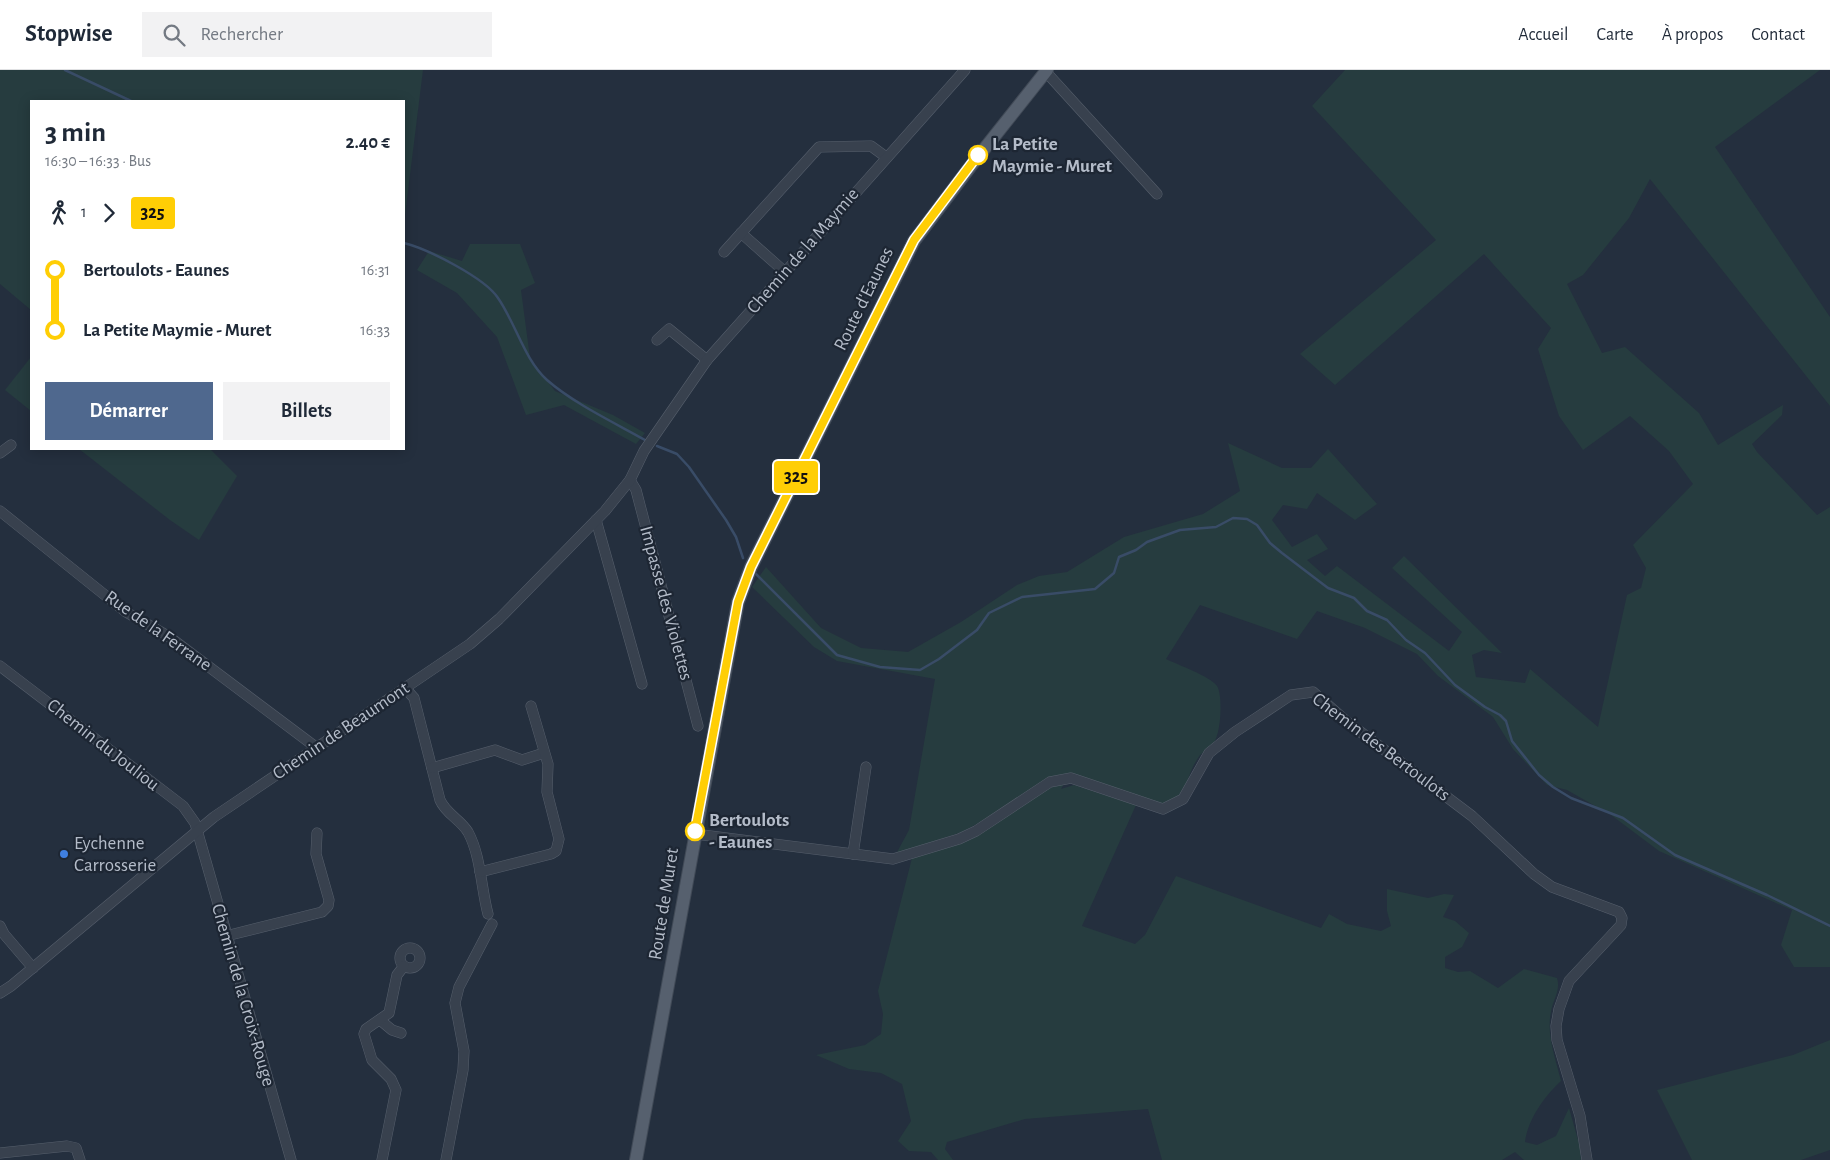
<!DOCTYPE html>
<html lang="fr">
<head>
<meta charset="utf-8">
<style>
	:root { --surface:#fff; --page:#f2f2f3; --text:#1f2937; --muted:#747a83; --line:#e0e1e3; --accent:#4f688e }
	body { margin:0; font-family:"Alegreya Sans",sans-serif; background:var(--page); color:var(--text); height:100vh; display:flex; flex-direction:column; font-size:19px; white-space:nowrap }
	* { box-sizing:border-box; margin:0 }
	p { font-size:16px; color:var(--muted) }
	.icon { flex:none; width:28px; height:28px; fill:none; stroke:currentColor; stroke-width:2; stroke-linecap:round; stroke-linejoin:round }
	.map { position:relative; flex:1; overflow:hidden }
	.drawer { position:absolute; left:30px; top:30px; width:375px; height:350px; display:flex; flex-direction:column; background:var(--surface); border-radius:0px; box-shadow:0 2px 12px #0003 }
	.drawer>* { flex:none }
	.badge { padding:0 10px; border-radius:4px; font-size:18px; line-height:32px }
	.map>.badge { position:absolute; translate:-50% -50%; box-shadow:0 0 0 2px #fff }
	.legs { display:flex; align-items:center; gap:8px; height:55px; padding:0 15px; font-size:16px }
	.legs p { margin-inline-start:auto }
	.head { display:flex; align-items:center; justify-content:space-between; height:85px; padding:0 15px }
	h1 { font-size:28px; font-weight:600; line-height:38px }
	.primary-button { display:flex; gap:10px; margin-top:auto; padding:10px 15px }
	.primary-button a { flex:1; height:58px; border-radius:0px; background:var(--accent); color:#fff; font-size:20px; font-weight:600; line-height:58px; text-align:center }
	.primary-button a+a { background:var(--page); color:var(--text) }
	ul { padding:0 15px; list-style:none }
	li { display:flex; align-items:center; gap:18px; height:60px; font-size:19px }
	li i { display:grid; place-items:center; width:8px; height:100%; margin:0 6px; background:currentColor }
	li i::after { content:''; width:12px; height:12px; margin:-6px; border:4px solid; border-radius:50%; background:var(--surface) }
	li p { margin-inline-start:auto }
	li:first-child i { background:linear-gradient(#0000 50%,currentColor 0) }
	li:last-child i { background:linear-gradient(currentColor 50%,#0000 0) }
	header { display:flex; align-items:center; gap:30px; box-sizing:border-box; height:70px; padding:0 25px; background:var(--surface); border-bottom:1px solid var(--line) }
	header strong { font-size:24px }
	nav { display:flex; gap:28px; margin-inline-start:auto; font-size:18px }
	.search { width:350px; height:45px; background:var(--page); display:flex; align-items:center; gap:12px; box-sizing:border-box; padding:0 18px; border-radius:0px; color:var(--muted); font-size:19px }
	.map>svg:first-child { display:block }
	.green { fill:#263c3f }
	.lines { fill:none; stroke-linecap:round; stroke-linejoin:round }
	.stream { stroke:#394c67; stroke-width:2.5 }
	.minor-casing { stroke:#565f6c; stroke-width:11 }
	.major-casing { stroke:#414a57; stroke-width:14 }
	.minor { stroke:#38414e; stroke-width:10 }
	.major { stroke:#56606e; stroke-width:12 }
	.line-1-casing { stroke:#fff; stroke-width:11 }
	.line-1 { stroke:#ffce05; stroke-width:8 }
	.stop-1-dot { fill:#fff; stroke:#ffce05; stroke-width:2.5 }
	.shop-dot { fill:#3f7fe0; stroke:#1d2633; stroke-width:2 }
	.labels { text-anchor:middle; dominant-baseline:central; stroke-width:4.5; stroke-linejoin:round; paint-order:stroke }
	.stop-label { font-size:19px; font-weight:bold; fill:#b4bcc9; stroke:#1d2633; text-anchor:start }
	.street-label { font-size:19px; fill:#b4bcc9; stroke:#1d2633 }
	.poi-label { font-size:19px; fill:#b4bcc9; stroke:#1d2633; text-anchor:start }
</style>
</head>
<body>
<header>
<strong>Stopwise</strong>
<div class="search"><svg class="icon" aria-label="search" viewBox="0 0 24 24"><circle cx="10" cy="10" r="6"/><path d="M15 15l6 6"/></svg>Rechercher</div>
<nav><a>Accueil</a><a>Carte</a><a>À propos</a><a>Contact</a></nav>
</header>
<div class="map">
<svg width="1830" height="1090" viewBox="0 0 1830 1090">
	<rect width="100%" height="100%" fill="#242f3e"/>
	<g class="green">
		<polygon points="0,0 423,0 404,153 404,31 31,31 31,240 0,214"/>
		<path d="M1345,0H1820L1715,77L1830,247V336L1650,109L1629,148L1583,205L1567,214L1602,283L1625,277L1699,343L1718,375L1783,335L1782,345L1752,374L1757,382L1817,445L1830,437V897H1794L1781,875L1792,840L1659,781L1611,745L1567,720L1547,715L1513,679L1493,647L1438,606L1417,584L1365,558L1317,541L1297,569L1200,535L1166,589C1178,595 1210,606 1217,616C1223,625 1221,663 1214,672C1210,678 1202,681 1198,688C1185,707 1189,726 1163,734L1070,703L1061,719L1074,715L1136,735L1082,856L1135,874L1145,865L1176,806L1321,858L1329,844L1347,854L1381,861L1391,856L1387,841V819L1428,828L1444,824L1454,825L1443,847L1455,851L1469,863L1462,877L1445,887V898L1458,902L1470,901L1498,918L1524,899L1557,908C1561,921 1553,929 1551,942C1546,964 1556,990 1561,1011C1544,1027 1528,1049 1525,1072L1537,1075L1556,1066L1569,1038L1580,1077L1581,1090H1524L1515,1082L1502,1090H1162L1148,1039L1025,1049L947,1072L945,1079L953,1090H938L931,1082L909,1081L898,1071L911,1051L902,1014L881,1003L849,999L816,985L865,975L881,964L883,944L878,921L912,788L946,778L977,764L993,745L962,762L896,784L909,760L935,609L837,591L814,577L752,517L766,497L821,558L861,578L908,582L961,552L1017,515L1039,506L1067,502L1124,467L1203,444L1240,421L1228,373L1282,398H1311L1328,379L1377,434L1355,450L1317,423L1307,439L1283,435L1272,450L1292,477L1317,464L1328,479L1307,490L1325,506L1337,496L1449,581L1462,562L1392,498L1404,486L1502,583L1484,580L1472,585L1476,607L1525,613L1530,599L1598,657L1627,525L1641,518L1646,498L1633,475L1693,414L1669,381L1630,346L1583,380L1559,346L1538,279L1551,258L1484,184L1335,315L1300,284L1436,170L1312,36Z"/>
		<polygon points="470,174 520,174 535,213 521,220 530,288 555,321 613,345 645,363 636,374 564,335 526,345 497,267 457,223 417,200 429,181 462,191"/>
		<polygon points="31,287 31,341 5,320"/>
		<polygon points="79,379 210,379 237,406 199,470 170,450"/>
		<polygon points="1830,970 1830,1080 1801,1090 1692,1090 1657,1020 1793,985"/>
	</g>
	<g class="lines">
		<g class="stream">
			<polyline points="65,0 131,31"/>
			<path d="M404,173C428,179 485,208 498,228C516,254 524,289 547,310C573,333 615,353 645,370"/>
			<polyline points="657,376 677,384 689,397 726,450 736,467 743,488"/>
			<polyline points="756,504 837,585 880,597 920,600 939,589 977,560 989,543 1022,527 1095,519 1114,503 1119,487 1136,480 1147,472 1180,460 1216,457 1233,448 1247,449 1257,455 1270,473 1282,483 1328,518 1354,528 1367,541 1387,550 1406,570 1425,583 1455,615 1485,637 1500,645 1506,651 1512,671 1539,705 1553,717 1571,728 1623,748 1675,785 1767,825 1830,856"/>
		</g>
		<g class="minor-casing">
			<g id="minor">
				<polyline points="1046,2 1157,124"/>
				<polyline points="741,163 785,202"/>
				<polyline points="724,182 819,77 871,76 886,87"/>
				<polyline points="657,270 669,259 707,290"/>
				<polyline points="0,383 11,375"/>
				<polyline points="630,410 636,420 698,656"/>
				<polyline points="0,441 126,542 168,566 317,678"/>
				<polyline points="596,450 642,614"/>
				<polyline points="0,596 183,736 195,753 291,1090"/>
				<path d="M405,618L414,628L440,730C446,744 460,749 468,762C481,786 481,818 488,844"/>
				<polyline points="432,698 495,680 522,690 544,683"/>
				<polyline points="695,764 893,789 959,769 976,761 1050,712 1071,708 1163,739 1183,729 1209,683 1235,662 1291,625 1313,622 1346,651 1472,746 1534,804 1552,817 1619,842 1622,848 1621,855 1569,911 1559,939 1556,956 1557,970 1580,1046 1587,1090"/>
				<polyline points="853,784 866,697"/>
				<polyline points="480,802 551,784 556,781 559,769 547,722 548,694 531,636"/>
				<polyline points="0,856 4,864 33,898"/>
				<polyline points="226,866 322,842 328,836 329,830 316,784 317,763"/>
				<circle cx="410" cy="888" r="10"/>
				<polyline points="0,923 11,916 214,747 470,574 499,549 605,441 630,410 644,381 707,290 965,0"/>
				<polyline points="380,950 392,960 401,963"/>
				<polyline points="0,1083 67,1076 76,1078 80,1090"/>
				<polyline points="382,1090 396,1020 391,1009 372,990 364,964 366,959 389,943 397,905 404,896"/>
				<polyline points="446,1090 463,1000 464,981 455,933 459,917 492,854"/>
			</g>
		</g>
		<g class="major-casing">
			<polyline id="major" points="636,1090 738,532 751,497 914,171 970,97 1047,0"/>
		</g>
		<use href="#minor" class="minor"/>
		<use href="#major" class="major"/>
	</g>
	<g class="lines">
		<g class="line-1-casing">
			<polyline id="line-1" points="695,761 738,532 751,497 914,170 978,85"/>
		</g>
		<use href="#line-1" class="line-1"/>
	</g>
	<g class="stop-1-dot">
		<circle cx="978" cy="85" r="9"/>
		<circle cx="695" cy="761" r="9"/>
	</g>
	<circle class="shop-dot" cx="64" cy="784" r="5"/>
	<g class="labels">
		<g class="stop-label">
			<text x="992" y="74">La Petite<tspan x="992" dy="22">Maymie - Muret</tspan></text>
			<text x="709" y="750">Bertoulots<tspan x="709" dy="22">- Eaunes</tspan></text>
		</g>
		<g class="street-label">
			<text transform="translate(803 181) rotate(-49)">Chemin de la Maymie</text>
			<text transform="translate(864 229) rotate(-64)">Route d'Eaunes</text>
			<text transform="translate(666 533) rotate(75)">Impasse des Violettes</text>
			<text transform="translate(158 561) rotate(35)">Rue de la Ferrane</text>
			<text transform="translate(341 661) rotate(-34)">Chemin de Beaumont</text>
			<text transform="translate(103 675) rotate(38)">Chemin du Jouliou</text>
			<text transform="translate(1381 677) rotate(37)">Chemin des Bertoulots</text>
			<text transform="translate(664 834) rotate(-81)">Route de Muret</text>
			<text transform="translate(243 925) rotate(74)">Chemin de la Croix-Rouge</text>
		</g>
		<g class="poi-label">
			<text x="74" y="773">Eychenne<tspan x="74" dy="22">Carrosserie</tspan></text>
		</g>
	</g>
</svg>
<b class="badge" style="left:796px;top:407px;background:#ffce05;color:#111">325</b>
<section class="drawer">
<div class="head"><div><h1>3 min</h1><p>16:30 – 16:33 · Bus</p></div><b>2.40 €</b></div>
<div class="legs"><svg class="icon" aria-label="walk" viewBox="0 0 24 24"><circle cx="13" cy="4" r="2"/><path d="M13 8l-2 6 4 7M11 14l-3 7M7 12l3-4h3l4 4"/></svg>1<svg class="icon" aria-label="forward" viewBox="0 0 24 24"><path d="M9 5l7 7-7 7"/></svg><b class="badge" style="background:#ffce05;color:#111">325</b></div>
<ul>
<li><i style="color:#ffce05"></i><b>Bertoulots - Eaunes</b><p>16:31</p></li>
<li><i style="color:#ffce05"></i><b>La Petite Maymie - Muret</b><p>16:33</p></li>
</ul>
<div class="primary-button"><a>Démarrer</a><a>Billets</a></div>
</section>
</div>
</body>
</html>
